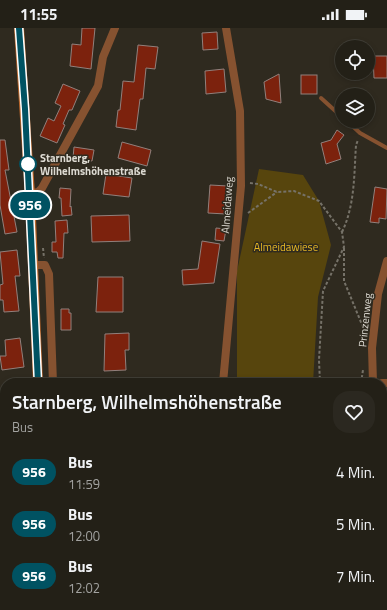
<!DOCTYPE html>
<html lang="de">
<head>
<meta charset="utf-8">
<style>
	:root { --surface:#232017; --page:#2b2820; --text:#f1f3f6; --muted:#a3a3a1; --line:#403e36 }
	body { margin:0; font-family:"Titillium Web",sans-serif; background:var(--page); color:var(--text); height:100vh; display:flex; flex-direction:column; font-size:15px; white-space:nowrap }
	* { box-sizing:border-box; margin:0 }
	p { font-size:13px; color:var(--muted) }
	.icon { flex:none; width:22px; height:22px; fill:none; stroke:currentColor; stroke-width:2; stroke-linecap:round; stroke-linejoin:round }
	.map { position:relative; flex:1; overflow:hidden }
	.details { position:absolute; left:0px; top:350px; width:387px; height:232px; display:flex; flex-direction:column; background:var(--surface); border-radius:16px 16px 0 0; box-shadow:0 2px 6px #0003,0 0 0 1px var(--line) }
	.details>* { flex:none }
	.badge { padding:0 8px; border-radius:13px; font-size:14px; line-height:26px }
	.buttons { position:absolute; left:335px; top:12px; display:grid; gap:8px }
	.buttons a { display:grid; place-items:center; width:40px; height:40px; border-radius:50%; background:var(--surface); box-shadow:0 2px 6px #0003,0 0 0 1px var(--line); font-size:20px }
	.map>.badge { position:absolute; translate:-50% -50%; box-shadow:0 0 0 2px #fff }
	.round { display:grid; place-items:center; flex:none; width:42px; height:42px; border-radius:16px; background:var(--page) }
	.overview { display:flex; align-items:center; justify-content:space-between; height:68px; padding:0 12px }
	h1 { font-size:19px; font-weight:600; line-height:30px }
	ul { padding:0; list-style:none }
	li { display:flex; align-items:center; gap:12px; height:52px; padding:0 12px }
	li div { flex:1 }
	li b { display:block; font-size:15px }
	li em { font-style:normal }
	li .badge { min-width:44px; font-weight:700; text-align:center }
	.status { display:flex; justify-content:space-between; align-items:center; height:28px; padding:0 20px; background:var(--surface); direction:ltr }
	.status svg { height:11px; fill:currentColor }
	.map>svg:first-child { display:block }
	.green { fill:#57450d }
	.building { fill:#7c220d; stroke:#91807c }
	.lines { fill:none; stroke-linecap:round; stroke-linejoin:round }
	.path { stroke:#767268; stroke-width:2; stroke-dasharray:3 2; stroke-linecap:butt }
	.service { stroke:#865230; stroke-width:4 }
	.minor { stroke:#865230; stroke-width:8 }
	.secondary { stroke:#b9662b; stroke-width:10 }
	.line-casing { stroke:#fff; stroke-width:9 }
	.line { stroke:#005262; stroke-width:6 }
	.stop-dot { fill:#fff; stroke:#005262; stroke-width:2 }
	.labels { text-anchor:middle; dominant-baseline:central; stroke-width:3; stroke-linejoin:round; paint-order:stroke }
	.stop-label { font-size:11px; font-weight:bold; fill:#dedbd3; stroke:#2f2a1f; text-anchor:start }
	.street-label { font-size:11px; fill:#dedbd3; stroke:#2f2a1f }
	.park-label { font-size:11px; fill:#e9ba24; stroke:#2f2a1f }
</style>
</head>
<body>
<div class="status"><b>11:55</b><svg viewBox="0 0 49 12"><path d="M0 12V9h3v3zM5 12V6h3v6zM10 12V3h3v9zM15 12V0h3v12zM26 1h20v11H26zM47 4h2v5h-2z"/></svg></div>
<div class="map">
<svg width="387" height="582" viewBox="0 0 387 582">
	<rect width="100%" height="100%" fill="#2f2a1f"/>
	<polygon class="green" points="259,141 303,147 319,173 331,217 318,269 313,355 237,355 237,243"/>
	<g class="building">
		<polygon points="82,0 95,0 91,41 70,38 72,16 81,17"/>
		<polygon points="217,4 218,21 203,22 202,5"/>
		<polygon points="138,17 158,19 155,41 146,40 143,71 140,71 136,102 116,99 118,82 120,82 123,53 134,54"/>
		<polygon points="373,28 387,28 387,50 374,50"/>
		<polygon points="224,41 226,64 206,66 205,43"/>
		<polygon points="279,46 281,75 266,71 264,54"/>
		<rect x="301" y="47" width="16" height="19"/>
		<polygon points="63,56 80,63 72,82 69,82 63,96 65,97 57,115 40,108 48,90 54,93 61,78 55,75"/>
		<polygon points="337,102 344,107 337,116 341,131 326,136 321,115 331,112"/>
		<polygon points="0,112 5,112 9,142 5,142 17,204 5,206 0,177"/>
		<polygon points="122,114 151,122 147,138 118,130"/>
		<polygon points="74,119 94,122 92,133 73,130"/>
		<polygon points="106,146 132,150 129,169 103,166"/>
		<polygon points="210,157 228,158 226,186 208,185"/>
		<polygon points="375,159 387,161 386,191 379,190 379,195 370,194"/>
		<polygon points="60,160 71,161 70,179 71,178 72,187 62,188 61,170 59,170"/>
		<polygon points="129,187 130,213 92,214 91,188"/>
		<polygon points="67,192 68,205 64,205 63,230 58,230 57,224 52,224 52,214 56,214 55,193"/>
		<polygon points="216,200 226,201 224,213 215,212"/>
		<polygon points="202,213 220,216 214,255 183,257 182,242 198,241"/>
		<polygon points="17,222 20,248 15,248 19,283 4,284 3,272 0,272 0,257 3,256 0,224"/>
		<polygon points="98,249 123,249 123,284 96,284"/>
		<polygon points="61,281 69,281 69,285 71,285 71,302 61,302"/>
		<polygon points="129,305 129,322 125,322 126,342 104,343 105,306"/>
		<polygon points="20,310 24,339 2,342 0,328 6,328 5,312"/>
	</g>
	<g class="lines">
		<g class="path">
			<polyline points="250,155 258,156 277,164 294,163 319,173 342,204 344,219 323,263 319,332 320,355"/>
			<polyline points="248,185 277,164"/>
			<path d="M342,204C355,177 354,147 356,117L358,112"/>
			<polyline points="43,220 44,230"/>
			<polyline points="344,220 344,253 365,304"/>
			<polyline points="361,355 363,342"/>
			<polyline points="160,582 169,577"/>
			<polyline points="237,582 238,577"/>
		</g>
		<g class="service">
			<polyline points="321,70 342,89"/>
			<polyline points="347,93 360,105 387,120"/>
		</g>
		<g class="minor">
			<polyline points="30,166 38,164 42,160 98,58 103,29 115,0"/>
			<polyline points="32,237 45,237 49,246 53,355"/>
			<polyline points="223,355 241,158 240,83 226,0"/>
			<polyline points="373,355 372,320 378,266 387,233"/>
			<polyline points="382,355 387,355"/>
			<polyline points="382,534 387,545"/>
			<polyline points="227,577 227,582"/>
			<polyline points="58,582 59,577"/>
		</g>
		<g class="secondary">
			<polyline points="19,0 30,166 38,355"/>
			<polyline points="44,582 44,577"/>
		</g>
	</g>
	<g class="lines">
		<g class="line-casing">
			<polyline id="line" points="19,0 25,81 38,355"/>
		</g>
		<use href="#line" class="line"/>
	</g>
	<circle class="stop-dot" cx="28" cy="136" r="8"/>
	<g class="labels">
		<g class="stop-label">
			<text x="40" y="130">Starnberg,<tspan x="40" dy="13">Wilhelmshöhenstraße</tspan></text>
		</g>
		<g class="street-label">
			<text transform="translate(227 177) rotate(-86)">Almeidaweg</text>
			<text transform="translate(365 292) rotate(-84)">Prinzenweg</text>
		</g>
		<g class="park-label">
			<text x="286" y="219">Almeidawiese</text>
		</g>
	</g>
</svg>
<div class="buttons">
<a><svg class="icon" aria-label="locate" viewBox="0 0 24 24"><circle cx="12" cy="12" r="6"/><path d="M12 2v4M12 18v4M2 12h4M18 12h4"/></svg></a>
<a><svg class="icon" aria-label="layers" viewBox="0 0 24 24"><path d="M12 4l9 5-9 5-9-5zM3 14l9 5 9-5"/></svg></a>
</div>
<b class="badge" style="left:30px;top:177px;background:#005262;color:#fff">956</b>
<section class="details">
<div class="overview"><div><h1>Starnberg, Wilhelmshöhenstraße</h1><p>Bus</p></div><a class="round"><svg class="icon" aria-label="heart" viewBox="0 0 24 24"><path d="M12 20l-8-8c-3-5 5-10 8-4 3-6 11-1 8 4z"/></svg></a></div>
<ul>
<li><span class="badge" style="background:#005262;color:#fff">956</span><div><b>Bus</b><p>11:59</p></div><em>4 Min.</em></li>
<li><span class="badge" style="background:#005262;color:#fff">956</span><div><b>Bus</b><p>12:00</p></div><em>5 Min.</em></li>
<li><span class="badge" style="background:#005262;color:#fff">956</span><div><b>Bus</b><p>12:02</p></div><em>7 Min.</em></li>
</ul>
</section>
</div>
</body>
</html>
